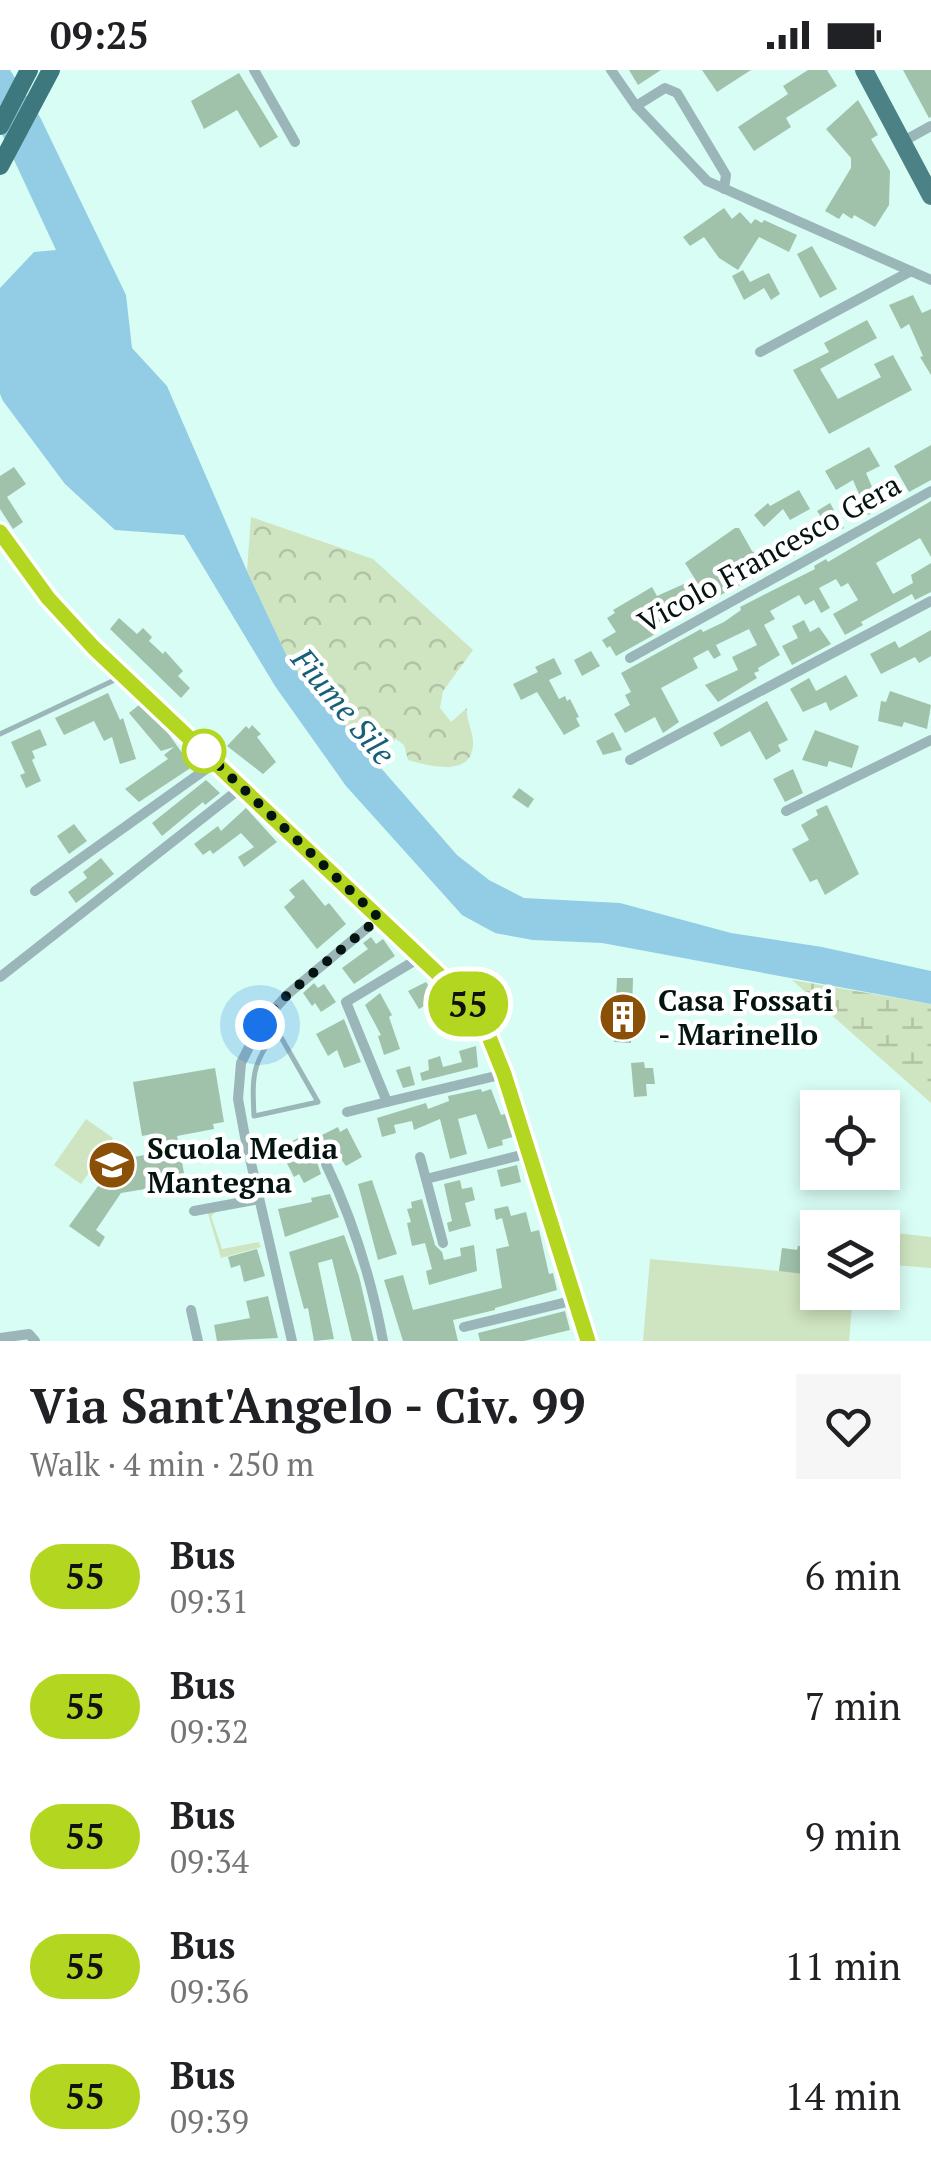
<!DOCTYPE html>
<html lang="en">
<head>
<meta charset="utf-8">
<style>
	:root { --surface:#fff; --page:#f6f6f6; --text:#202124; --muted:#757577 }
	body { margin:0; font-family:"PT Serif",serif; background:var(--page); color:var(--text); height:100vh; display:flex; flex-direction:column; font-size:38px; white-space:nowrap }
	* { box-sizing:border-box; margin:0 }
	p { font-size:32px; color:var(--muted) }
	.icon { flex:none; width:55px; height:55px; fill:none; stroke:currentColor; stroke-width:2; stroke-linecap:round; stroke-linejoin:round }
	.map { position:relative; height:1271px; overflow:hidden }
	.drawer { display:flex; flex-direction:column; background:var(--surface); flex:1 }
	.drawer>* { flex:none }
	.badge { padding:0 20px; border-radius:32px; font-size:35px; line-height:65px }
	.fabs { position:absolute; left:800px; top:1020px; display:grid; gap:20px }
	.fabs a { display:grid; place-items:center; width:100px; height:100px; border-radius:0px; background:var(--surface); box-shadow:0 5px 15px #0003; font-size:50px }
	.you { position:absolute; width:50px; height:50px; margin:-25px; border:8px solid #fff; border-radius:50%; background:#1a73e8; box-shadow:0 0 0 15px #1a73e833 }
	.map>.badge { position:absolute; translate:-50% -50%; box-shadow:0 0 0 5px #fff }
	.round { display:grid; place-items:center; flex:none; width:105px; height:105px; border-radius:0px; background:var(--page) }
	.overview { display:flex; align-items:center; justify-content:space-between; height:170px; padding:0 30px }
	h1 { font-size:48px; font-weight:800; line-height:75px }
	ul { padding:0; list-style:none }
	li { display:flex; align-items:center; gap:30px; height:130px; padding:0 30px }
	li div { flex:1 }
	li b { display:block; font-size:38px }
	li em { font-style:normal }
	li .badge { min-width:110px; font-weight:700; text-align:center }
	.status { display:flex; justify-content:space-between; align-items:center; height:70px; padding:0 50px; background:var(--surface); direction:ltr }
	.status svg { height:28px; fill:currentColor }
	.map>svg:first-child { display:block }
	.grass { fill:#cfe4c0 }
	.forest { fill:url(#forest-crowns) }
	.wetland { fill:url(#wetland-marsh) }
	.water { fill:#93cde5 }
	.building { fill:#a0c2ab }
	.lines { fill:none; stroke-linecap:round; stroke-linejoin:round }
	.service { stroke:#9ab6b8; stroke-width:5 }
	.minor { stroke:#9ab6b8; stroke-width:10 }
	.tertiary { stroke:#9ab6b8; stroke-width:14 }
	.primary { stroke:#4c8286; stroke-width:18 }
	.trunk { stroke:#3c787d; stroke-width:18 }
	.line-casing { stroke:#fff; stroke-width:22 }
	.line { stroke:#b3d621; stroke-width:15 }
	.walk { stroke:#041511; stroke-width:10; stroke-dasharray:0 18 }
	.stop-dot { fill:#fff; stroke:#b3d621; stroke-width:5 }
	.labels { text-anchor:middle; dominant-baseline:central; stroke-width:9; stroke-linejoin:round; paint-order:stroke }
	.street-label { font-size:30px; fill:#041511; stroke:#fff }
	.poi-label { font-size:30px; font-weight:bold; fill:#041511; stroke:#fff; text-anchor:start }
	.water-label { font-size:32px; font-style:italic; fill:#166078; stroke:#fff }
</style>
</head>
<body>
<div class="status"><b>09:25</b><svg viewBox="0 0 49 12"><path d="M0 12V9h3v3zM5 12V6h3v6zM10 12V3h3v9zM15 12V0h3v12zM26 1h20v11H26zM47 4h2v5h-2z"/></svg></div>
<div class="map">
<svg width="931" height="1271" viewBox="0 0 931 1271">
	<defs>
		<pattern id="forest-crowns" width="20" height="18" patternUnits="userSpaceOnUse" patternTransform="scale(2.5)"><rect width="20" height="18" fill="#cfe4c0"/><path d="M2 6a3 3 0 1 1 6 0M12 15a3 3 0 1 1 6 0" fill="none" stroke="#b0c3a4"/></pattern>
		<pattern id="wetland-marsh" width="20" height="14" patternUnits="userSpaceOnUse" patternTransform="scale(2.5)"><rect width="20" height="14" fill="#cfe4c0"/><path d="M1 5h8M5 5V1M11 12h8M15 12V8" fill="none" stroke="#b0c3a4"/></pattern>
	</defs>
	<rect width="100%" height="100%" fill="#d8fdf4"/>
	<g class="grass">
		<polygon points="86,1049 113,1068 81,1114 54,1095"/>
		<polygon points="216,1142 211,1146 222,1179 259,1172 261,1177 221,1188 208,1143"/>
		<polygon points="886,1162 931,1167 931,1198 883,1194"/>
		<polygon points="798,1176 816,1178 818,1222 853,1223 849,1271 643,1271 650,1189 779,1201 782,1178 797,1180"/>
	</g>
	<path class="forest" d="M251,447L373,489L473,580L443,621L440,638L451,652L467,638C466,650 472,659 473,670C475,709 430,696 408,690L404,675L396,669L369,684L346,658L337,633L292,597L247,501Z"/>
	<polygon class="wetland" points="792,910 931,934 931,1033"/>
	<polygon class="water" points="0,0 10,0 40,47 126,225 132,278 167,316 247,501 292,597 337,633 346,658 457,785 489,810 524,828 620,833 731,863 822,877 931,901 931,934 602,873 533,870 495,863 462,845 346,716 275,616 184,465 115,460 65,414 3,331 0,324 0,218 34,182 56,180 0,60"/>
	<g class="building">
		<polygon points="629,0 661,0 638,15"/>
		<polygon points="702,0 751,0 717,22"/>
		<polygon points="808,0 827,0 837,16 786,48 791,57 754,81 738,57 788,24 783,16"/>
		<polygon points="903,0 931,0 931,47 929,48"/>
		<polygon points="239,3 278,67 260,78 237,40 204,59 191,31"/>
		<polygon points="858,30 878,65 871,69 890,101 889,135 875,157 854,145 852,149 843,143 839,149 825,141 851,98 851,88 826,59"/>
		<polygon points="724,138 732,149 740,142 751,154 755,149 762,153 764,150 797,165 789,182 759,167 738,200 719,188 704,167 690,176 683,167"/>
		<polygon points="812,176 837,219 820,228 797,184"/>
		<polygon points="743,200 750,212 769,203 780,224 771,230 764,218 744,230 732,206"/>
		<polygon points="913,225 922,243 931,239 931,305 920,287 923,286 909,254 901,259 889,235"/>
		<polygon points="867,250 877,268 820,299 838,329 881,307 874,294 893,285 912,320 829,364 793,300 829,282 824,273"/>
		<polygon points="931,375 931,410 909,422 894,396"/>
		<polygon points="869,377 880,396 866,403 876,426 879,424 886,435 868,445 853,410 836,420 825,401"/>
		<polygon points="14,397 26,414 7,427 23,452 13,459 0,439 0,406"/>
		<polygon points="799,420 810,439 790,450 783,439 764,457 754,445 768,433 770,436"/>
		<polygon points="931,431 931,487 920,468 876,493 893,524 913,513 911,505 931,493 931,522 915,530 912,524 861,552 863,555 845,565 833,544 858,530 848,513 841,517 836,509 819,518 830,538 821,543 814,530 805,535 799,525 770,541 775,549 764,555 780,585 758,598 759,601 754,603 757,608 718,632 705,615 738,600 732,587 757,575 749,559 716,575 721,585 714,589 708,580 693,588 698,598 661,618 679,652 663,663 655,647 625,663 614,644 630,635 625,625 631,622 621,603 701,559 703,562 724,552 741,540 740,537 815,499 814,496 826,489 828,492"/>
		<polygon points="830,433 844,458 833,464 817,441"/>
		<polygon points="802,457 809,468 797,478 799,483 791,487 781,468"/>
		<polygon points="735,458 739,458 752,481 756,484 762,480 772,499 699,536 696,531 678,540 655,555 658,561 652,566 616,586 610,576 607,578 602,570 616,562 607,548 615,543 613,540 652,517 657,526 695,509 685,493"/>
		<polygon points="119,548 137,564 143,558 152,567 149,571 163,584 165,581 183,601 178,606 190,618 181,628 110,559"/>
		<polygon points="804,550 810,562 819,557 831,574 792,595 782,576 798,568 792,556"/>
		<polygon points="931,560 931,586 919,593 915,587 881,604 870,584 895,571 899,578"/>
		<polygon points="591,581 600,596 582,606 574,590"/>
		<polygon points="554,588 562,604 549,610 559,629 565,626 567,631 570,629 579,647 576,648 580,656 564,665 537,622 521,630 513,614 538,602 535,597"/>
		<polygon points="846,605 858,626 830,641 826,632 803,642 790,619 809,608 816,621"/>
		<polygon points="890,621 931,635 927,659 904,652 902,657 878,651 881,631 886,632"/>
		<polygon points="108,623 120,650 123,648 136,689 120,694 112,667 104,671 94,651 64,665 55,648"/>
		<polygon points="767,631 788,670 778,675 781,681 766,690 750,661 721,677 713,663"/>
		<polygon points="139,635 168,663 192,697 139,732 125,719 168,689 164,685 174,677 161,681 129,643"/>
		<polygon points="252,655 261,664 257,667 276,692 263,704 227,676 246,656 249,659"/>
		<polygon points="40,659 47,675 32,681 35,688 32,690 41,711 26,718 20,705 25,703 11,672"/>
		<polygon points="815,660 859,676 852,698 829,691 827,697 802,690"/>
		<polygon points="613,662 622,680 603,685 596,671"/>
		<polygon points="793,699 803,723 785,732 773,709"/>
		<polygon points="206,710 220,723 205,735 203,732 162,766 152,753"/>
		<polygon points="519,718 534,729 528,738 512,727"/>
		<polygon points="827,735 859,804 825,825 817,809 810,812 792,779 809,770 801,755 818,745 816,740"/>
		<polygon points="246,738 277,772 244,797 238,787 254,777 241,763 213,784 210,780 203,785 194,774 218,756 221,761"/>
		<polygon points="74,754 87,771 69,784 57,766"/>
		<polygon points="101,788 114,804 76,833 68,822 87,808 83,802"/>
		<polygon points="303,809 325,836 329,833 346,854 317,879 284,837 295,827 289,820"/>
		<polygon points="371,867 376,874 383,869 395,886 354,914 342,898 368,879 363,873"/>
		<polygon points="617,908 633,908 631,973 614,972"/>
		<polygon points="426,912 445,942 448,940 453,948 456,947 461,959 445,965 426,935 419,939 408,921"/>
		<polygon points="314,913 318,918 324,914 336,932 321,942 315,933 312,936 303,923"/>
		<polygon points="380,923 392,945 389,947 400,979 384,985 378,966 381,965 365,935"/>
		<polygon points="344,949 361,992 344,998 337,980 328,986 316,964"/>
		<polygon points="476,976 478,997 422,1011 420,1003 429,1000 428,990 440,986 443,997 462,992 459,981"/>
		<polygon points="644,992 645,998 653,998 655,1014 646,1014 647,1026 634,1027 631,993"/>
		<polygon points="410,996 415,1015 403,1018 396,1000"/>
		<polygon points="215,998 224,1052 213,1054 214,1059 177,1066 184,1103 162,1107 164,1116 121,1123 96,1160 105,1167 99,1177 69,1156 117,1090 156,1083 152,1064 142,1066 133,1012"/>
		<polygon points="481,1019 482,1022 491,1019 501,1045 505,1044 513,1067 502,1070 503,1075 488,1079 476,1044 458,1049 467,1084 450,1089 440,1049 414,1060 412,1051 394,1055 396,1063 382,1067 377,1048 426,1033 428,1039 449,1031 448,1026"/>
		<polygon points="338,1057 340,1062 347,1058 362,1087 346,1096 333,1078 315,1086 321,1104 304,1113 299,1104 294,1107 279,1078 304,1065 308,1072"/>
		<polygon points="517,1095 521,1112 501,1117 497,1100"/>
		<polygon points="372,1110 397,1184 378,1190 358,1114"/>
		<polygon points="460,1110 462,1119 472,1117 475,1130 465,1133 471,1156 449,1162 447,1153 452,1151 444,1114"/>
		<polygon points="330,1124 339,1147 285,1167 278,1139 312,1132 311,1128"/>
		<polygon points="422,1129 435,1175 442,1182 444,1190 461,1186 460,1178 474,1175 477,1201 429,1215 426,1201 432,1199 425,1173 412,1176 407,1153 411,1152 407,1139 412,1138 411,1132"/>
		<polygon points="508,1136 511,1146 526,1142 531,1162 539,1160 549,1204 553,1203 557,1220 495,1238 495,1240 453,1250 458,1271 403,1271 384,1210 403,1205 413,1240 502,1218 496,1179 509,1176 502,1148 496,1150 494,1139"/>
		<polygon points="344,1165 359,1206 374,1271 352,1271 332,1189 318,1193 334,1269 314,1271 308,1238 304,1239 289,1182"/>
		<polygon points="798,1176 818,1178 818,1194 805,1193 804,1204 779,1201 782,1178 797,1180"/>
		<polygon points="257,1179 265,1206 244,1212 240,1195 231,1198 228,1187"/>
		<polygon points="268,1226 278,1268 217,1271 214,1255 250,1248 246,1231"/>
		<polygon points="565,1241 570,1260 524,1271 480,1271 478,1263"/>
	</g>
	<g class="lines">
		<g class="service">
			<polyline points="0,664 121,607"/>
			<path d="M270,948L318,1032L254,1046C252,1005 252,994 277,960"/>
		</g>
		<g class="minor">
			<polyline points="254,0 295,72"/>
			<polyline points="611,0 636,36 707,111 931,210"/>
			<polyline points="636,36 665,18 677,23 726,105 724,119"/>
			<polyline points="902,72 931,56"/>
			<polyline points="760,282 911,201"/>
			<polyline points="630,588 931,421"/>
			<polyline points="630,690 931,531"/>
			<polyline points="786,741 931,670"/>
			<polyline points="35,821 216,692"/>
			<polyline points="421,887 346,932 387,1032 504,1004"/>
			<polyline points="0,907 242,717"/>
			<polyline points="347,1042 387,1032"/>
			<polyline points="420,1087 426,1109"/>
			<path d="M326,1094C352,1148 372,1212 383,1271"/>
			<polyline points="194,1141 259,1129"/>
			<polyline points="443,1173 426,1109 529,1083"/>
			<polyline points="191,1240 198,1271"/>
			<polyline points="464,1257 575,1230"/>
			<polyline points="0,1268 29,1264 35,1271"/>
			<polyline points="292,1271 245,1067 238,1029 241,993 260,955 288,924 379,848"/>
		</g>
		<polyline class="tertiary" points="0,462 48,527 94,578 454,919 485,957 504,1004 588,1271"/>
		<polyline class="primary" points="864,0 931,126"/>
		<g class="trunk">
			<polyline points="0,56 29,0"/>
			<polyline points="0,96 51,0"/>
		</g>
	</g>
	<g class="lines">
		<g class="line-casing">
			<polyline id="line" points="0,462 48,528 94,578 454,919 485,957 504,1004 588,1271"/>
		</g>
		<use href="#line" class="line"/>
		<polyline class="walk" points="204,681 192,670 379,848 288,924 260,955"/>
	</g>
	<defs>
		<g id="building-disc" transform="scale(2.5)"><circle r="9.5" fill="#8a5008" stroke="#fff"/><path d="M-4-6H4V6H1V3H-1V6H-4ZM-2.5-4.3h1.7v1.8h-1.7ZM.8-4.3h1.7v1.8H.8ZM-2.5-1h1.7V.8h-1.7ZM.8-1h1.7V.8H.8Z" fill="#fff"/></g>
		<g id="school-disc" transform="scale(2.5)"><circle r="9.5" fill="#8a5008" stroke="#fff"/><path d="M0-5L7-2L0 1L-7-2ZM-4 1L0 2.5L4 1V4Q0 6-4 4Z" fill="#fff"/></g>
	</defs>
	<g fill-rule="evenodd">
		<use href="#building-disc" x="623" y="947"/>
		<use href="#school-disc" x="112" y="1095"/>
	</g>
	<circle class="stop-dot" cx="204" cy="681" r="20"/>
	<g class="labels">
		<g class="street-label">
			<text transform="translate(769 483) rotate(-29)">Vicolo Francesco Gera</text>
		</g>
		<g class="poi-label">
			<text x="658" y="930">Casa Fossati<tspan x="658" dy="34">- Marinello</tspan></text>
			<text x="147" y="1078">Scuola Media<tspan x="147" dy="34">Mantegna</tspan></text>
		</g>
		<g class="water-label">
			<text transform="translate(344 636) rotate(50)">Fiume Sile</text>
		</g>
	</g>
</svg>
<div class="fabs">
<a><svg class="icon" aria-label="locate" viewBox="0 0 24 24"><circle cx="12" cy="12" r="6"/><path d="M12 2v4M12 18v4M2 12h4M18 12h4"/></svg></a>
<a><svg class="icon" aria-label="layers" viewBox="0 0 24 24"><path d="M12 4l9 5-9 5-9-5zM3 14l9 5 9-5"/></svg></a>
</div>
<div class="you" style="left:260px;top:955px"></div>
<b class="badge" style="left:468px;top:934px;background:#b3d621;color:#111">55</b>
</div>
<section class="drawer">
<div class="overview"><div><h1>Via Sant'Angelo - Civ. 99</h1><p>Walk · 4 min · 250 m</p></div><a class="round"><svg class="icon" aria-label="heart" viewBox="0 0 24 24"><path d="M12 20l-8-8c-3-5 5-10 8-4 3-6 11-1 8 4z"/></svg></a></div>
<ul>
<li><span class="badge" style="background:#b3d621;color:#111">55</span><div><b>Bus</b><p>09:31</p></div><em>6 min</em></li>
<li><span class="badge" style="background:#b3d621;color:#111">55</span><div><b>Bus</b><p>09:32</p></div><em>7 min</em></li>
<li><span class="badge" style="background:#b3d621;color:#111">55</span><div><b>Bus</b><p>09:34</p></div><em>9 min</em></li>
<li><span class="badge" style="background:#b3d621;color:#111">55</span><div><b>Bus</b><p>09:36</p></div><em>11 min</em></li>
<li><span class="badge" style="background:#b3d621;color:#111">55</span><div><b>Bus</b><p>09:39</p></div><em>14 min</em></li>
</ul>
</section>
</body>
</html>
